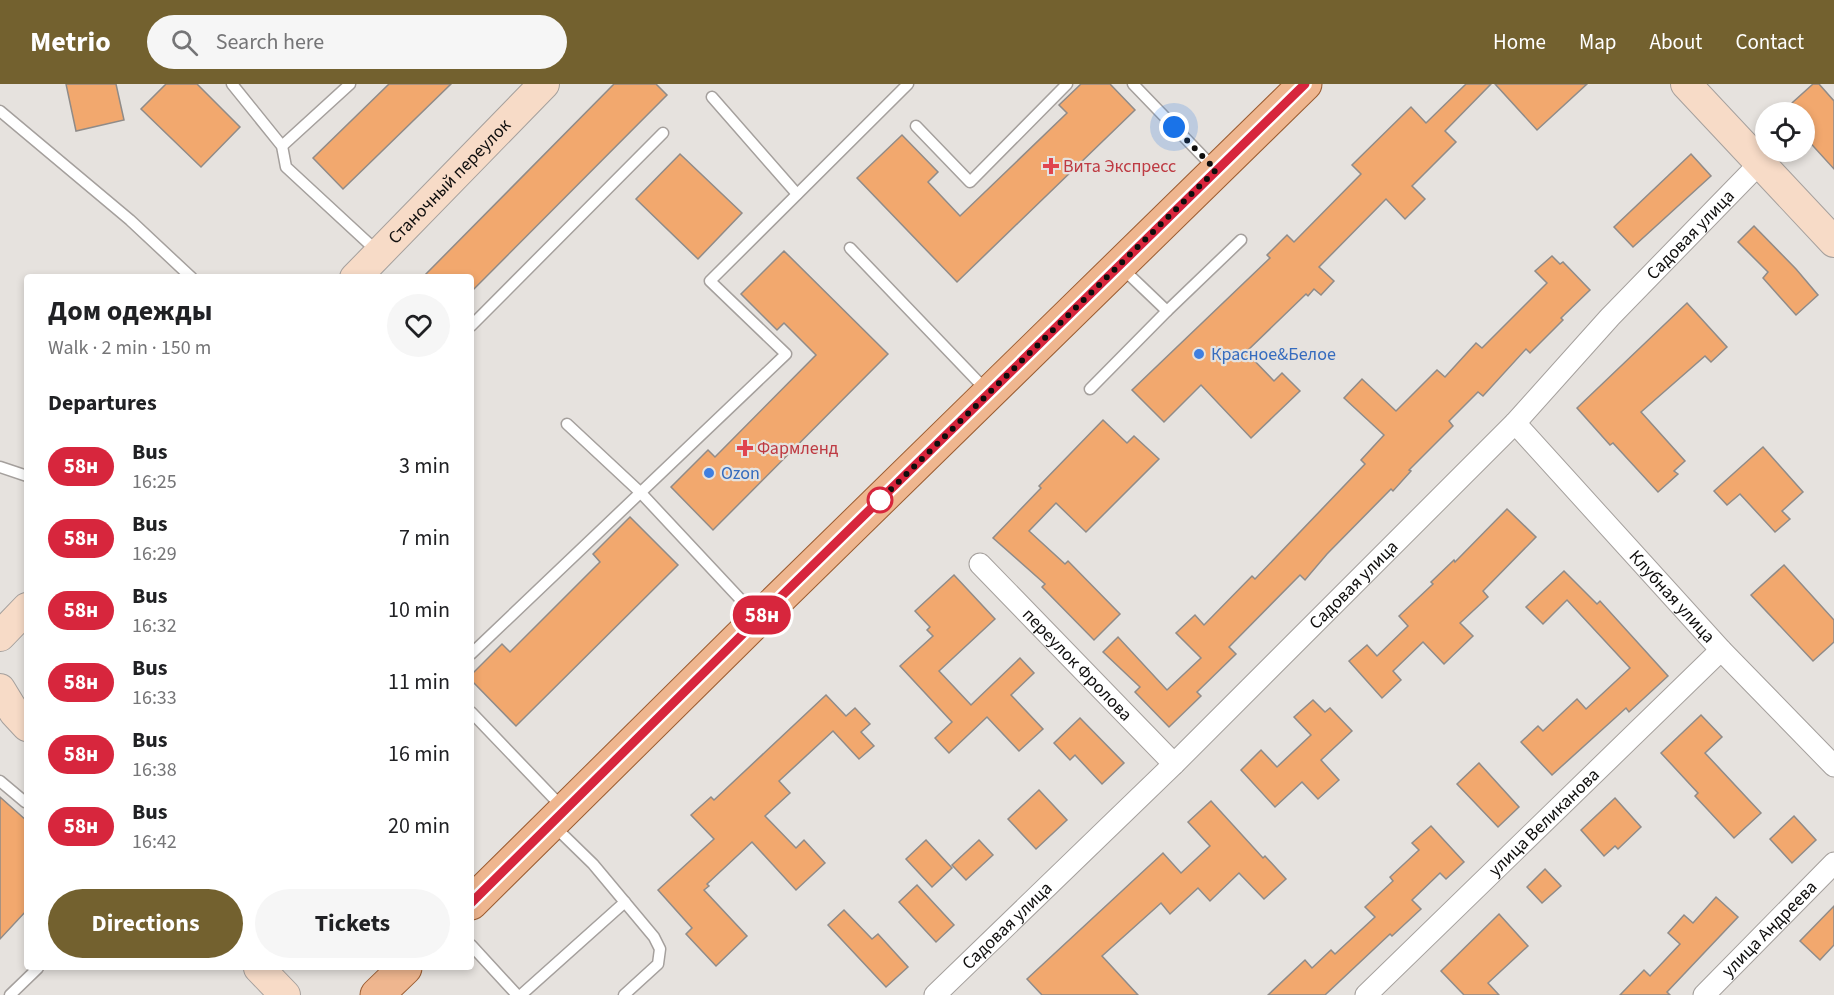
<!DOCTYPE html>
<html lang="en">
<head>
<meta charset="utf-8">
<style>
	:root { --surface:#fff; --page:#f6f6f6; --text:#202124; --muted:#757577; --accent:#73612f }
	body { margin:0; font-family:"Source Sans 3",sans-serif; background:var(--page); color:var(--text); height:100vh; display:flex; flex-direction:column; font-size:22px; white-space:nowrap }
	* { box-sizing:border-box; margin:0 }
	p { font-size:20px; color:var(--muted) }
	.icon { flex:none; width:33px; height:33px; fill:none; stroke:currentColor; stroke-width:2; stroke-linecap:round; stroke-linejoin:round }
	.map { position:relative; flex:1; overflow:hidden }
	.sheet { position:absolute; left:24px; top:190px; width:450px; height:696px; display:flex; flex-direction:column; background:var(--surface); border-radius:6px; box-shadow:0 3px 9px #0003 }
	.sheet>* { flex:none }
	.badge { padding:0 12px; border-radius:20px; font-size:21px; line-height:39px }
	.controls { position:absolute; left:1755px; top:18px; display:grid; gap:12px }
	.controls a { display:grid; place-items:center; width:60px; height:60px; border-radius:50%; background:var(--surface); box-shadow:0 3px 9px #0003; font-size:30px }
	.you { position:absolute; width:30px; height:30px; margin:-15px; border:4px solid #fff; border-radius:50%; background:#1a73e8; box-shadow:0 0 0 9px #1a73e833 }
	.map>.badge { position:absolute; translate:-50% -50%; box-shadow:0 0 0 3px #fff }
	h2 { padding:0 24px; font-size:22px; line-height:54px }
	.round { display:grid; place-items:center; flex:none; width:63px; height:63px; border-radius:32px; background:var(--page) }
	.overview { display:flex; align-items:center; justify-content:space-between; height:102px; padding:0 24px }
	h1 { font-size:28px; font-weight:700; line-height:45px }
	.button { display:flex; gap:12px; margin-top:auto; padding:12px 24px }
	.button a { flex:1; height:69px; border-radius:36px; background:var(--accent); color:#fff; font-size:24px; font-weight:700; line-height:69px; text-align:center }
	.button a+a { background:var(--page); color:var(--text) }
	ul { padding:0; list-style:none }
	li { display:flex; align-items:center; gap:18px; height:72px; padding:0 24px }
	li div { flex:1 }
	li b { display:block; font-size:22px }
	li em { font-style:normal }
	li .badge { min-width:66px; font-weight:700; text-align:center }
	header { display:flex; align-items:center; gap:36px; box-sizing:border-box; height:84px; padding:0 30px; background:var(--accent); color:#fff }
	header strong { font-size:28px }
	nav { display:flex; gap:33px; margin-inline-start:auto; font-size:21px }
	.search { width:420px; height:54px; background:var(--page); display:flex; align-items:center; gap:15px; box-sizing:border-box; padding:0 21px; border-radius:33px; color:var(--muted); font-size:22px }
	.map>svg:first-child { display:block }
	.building { fill:#f2a86e; stroke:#908b88; stroke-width:1.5 }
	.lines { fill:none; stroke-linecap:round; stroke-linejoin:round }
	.lane-casing { stroke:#a5a09d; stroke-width:13 }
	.street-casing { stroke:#a5a09d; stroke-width:23 }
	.secondary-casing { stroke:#a5a09d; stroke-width:32 }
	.primary-casing { stroke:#9a5c31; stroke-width:35 }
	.lane { stroke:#fff; stroke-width:10 }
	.street { stroke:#fff; stroke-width:21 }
	.secondary { stroke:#f7dbc7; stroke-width:30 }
	.primary { stroke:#efb68f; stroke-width:33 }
	.line-casing { stroke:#fff; stroke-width:14 }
	.line { stroke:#d7263d; stroke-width:9 }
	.walk { stroke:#0f0e0d; stroke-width:6; stroke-dasharray:0 10.8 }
	.health-dot { fill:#e0444e; stroke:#e6e2de; stroke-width:2 }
	.shop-dot { fill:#3f7fe0; stroke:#e6e2de; stroke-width:2 }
	.stop-dot { fill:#fff; stroke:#d7263d; stroke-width:3 }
	.labels { text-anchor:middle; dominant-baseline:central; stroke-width:4.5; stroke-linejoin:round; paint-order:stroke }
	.health-label { font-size:18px; fill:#be3a42; stroke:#e6e2de; text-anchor:start }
	.street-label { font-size:18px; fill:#0f0e0d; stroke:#e6e2de }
	.shop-label { font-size:18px; fill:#366cbe; stroke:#e6e2de; text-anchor:start }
</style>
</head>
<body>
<header>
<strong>Metrio</strong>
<div class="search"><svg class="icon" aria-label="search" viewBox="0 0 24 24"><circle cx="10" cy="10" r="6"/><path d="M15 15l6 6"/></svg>Search here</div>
<nav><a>Home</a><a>Map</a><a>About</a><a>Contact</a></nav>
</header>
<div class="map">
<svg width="1834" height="911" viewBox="0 0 1834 911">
	<rect width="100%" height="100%" fill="#e6e2de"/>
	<g class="building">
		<polygon points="66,0 116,0 124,36 76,47"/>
		<polygon points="166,0 197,0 240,43 201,83 141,25"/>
		<polygon points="389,0 451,0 343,105 313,74"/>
		<polygon points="614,0 656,0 667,11 471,208 471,194 422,194"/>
		<polygon points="1081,0 1110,0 1135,26 957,198 857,94 902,51 938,88 928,98 960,132 1067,29 1059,21"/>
		<polygon points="1466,0 1491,0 1445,47 1456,58 1412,102 1425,115 1405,135 1386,115 1319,183 1334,197 1321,211 1314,205 1308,212 1306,210 1246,268 1274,297 1282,289 1300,307 1251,354 1201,301 1164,338 1132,306 1270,174 1267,171 1287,151 1294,158 1361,90 1352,81 1411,23 1426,39"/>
		<polygon points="1495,0 1587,0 1537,46"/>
		<polygon points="1813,0 1819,0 1834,17 1834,85 1804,52 1804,28 1782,28"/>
		<polygon points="680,70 742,129 698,175 636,115"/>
		<polygon points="1691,70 1711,92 1633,163 1614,143"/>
		<polygon points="1754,142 1796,185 1818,211 1796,231 1763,194 1768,188 1738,158"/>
		<polygon points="784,167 888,270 713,446 671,403 708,366 715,373 816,271 784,239 777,246 741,210"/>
		<polygon points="1552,172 1560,180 1563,178 1590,206 1561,234 1563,236 1530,269 1526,265 1483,312 1478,308 1449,337 1453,342 1409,386 1411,387 1393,407 1391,405 1327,470 1305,496 1300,491 1229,563 1236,570 1197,608 1201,612 1169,643 1135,608 1140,603 1103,568 1118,553 1167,606 1201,574 1176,549 1195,531 1204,541 1252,492 1255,495 1365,380 1361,376 1384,351 1344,314 1362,295 1396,327 1437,286 1445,293 1476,259 1482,264 1547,199 1535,187"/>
		<polygon points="1687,219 1727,263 1711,278 1705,272 1641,328 1685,377 1674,387 1678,390 1658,408 1613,359 1610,361 1577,324"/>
		<polygon points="1103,336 1127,359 1134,352 1159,375 1086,448 1056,419 1029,447 1065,480 1068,477 1120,530 1094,556 1042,503 1045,500 993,454 1041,404 1039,402"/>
		<polygon points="1763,363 1803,408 1782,427 1790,435 1775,448 1740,410 1727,421 1714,407"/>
		<polygon points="1507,425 1536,453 1483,507 1488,513 1460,539 1473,552 1444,580 1423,558 1393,587 1401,596 1382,614 1349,577 1367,561 1377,572 1408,542 1399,532 1433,500 1431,498 1454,476 1455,478"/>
		<polygon points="630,433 678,481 516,642 471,596 471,591 502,560 510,568 600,478 593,470"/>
		<polygon points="1784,481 1834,536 1834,558 1813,577 1751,511"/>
		<polygon points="1564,487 1597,520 1600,517 1668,592 1629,628 1626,624 1552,691 1521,658 1538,642 1543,647 1577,615 1586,625 1630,584 1567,516 1543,540 1526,523"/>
		<polygon points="954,491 995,535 939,587 971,621 1020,574 1034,589 1011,611 1043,645 1019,667 987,633 949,669 935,654 952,638 900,582 933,552 927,546 930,543 915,527"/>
		<polygon points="826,611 846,632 855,624 870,640 861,648 874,662 859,675 833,647 779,697 790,709 765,732 796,764 804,756 825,779 796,806 752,758 707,800 709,802 704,806 747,852 716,882 686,850 692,844 658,806 714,755 691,731 711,713 714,716"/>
		<polygon points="1313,616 1325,628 1330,624 1352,647 1321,676 1339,696 1318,715 1302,698 1275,723 1241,686 1261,666 1277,683 1311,651 1294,633"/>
		<polygon points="1701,631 1722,653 1705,669 1761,729 1734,754 1695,712 1698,709 1661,669"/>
		<polygon points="1080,634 1124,679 1102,700 1075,671 1070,676 1054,659"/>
		<polygon points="1479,679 1519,723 1498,743 1457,700"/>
		<polygon points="1039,706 1067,736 1036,765 1008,735"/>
		<polygon points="0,713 27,737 27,826 0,855"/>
		<polygon points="1615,714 1641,743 1618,765 1615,762 1604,772 1581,746"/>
		<polygon points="1211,717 1263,774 1265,772 1286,795 1264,815 1239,789 1210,817 1198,804 1170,830 1161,819 1102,872 1138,911 1042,911 1027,895 1163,769 1181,789 1210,762 1188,738"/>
		<polygon points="1794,732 1816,756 1792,779 1770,755"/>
		<polygon points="1431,742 1464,778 1446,795 1440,789 1412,816 1421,825 1392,852 1390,850 1325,911 1268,911 1305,876 1312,884 1331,866 1335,870 1375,833 1365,823 1393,797 1390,793 1419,766 1412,759"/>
		<polygon points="926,756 952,784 932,803 906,775"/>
		<polygon points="979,756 993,771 966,796 952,781"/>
		<polygon points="1545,785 1561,802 1542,819 1527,803"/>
		<polygon points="917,801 954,841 936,858 899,818"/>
		<polygon points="1716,813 1738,833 1667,908 1670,911 1620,911 1644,886 1650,892 1680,860 1668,849 1684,831 1693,839"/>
		<polygon points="1834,822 1834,861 1820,876 1800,857"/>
		<polygon points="844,826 872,855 878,850 908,883 886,903 828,841"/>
		<polygon points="1499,830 1528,862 1488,899 1499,911 1464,911 1441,887"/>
	</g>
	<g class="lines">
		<g class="lane-casing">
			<g id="lane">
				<polyline points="232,0 282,62 286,83 379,169"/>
				<polyline points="1133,0 1214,84"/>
				<polyline points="712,13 797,110"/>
				<polyline points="0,27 130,136 192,194"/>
				<polyline points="916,42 970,98 1067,0"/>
				<polyline points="282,62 350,0"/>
				<polyline points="850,164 987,307"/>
				<polyline points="1167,227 1241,156"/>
				<polyline points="471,242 663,49"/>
				<polyline points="1090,305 1167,227 1122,184"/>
				<polyline points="567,340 641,409 756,532"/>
				<polyline points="0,383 27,392"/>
				<polyline points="471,570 786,270 710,197 908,0"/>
				<polyline points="471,628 562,723"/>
				<polyline points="0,697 25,718 27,717"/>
				<polyline points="554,742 593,780 654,853 660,865 658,880 624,911"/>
				<polyline points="471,861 517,911"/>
				<polyline points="10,911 38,884"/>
				<polyline points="521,911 625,818"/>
			</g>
		</g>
		<g class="street-casing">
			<g id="street">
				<path id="s1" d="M1515,339L1721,566L1834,682"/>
				<path id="s2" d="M980,480L1174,680"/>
				<path id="s3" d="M935,911L1174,680L1515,339L1610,233L1760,79"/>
				<path id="s4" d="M1366,911L1721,566"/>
				<path id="s5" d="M1704,911L1834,779"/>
			</g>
		</g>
		<g class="secondary-casing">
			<g id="secondary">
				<polyline points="1686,0 1834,158"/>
				<path id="s6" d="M355,194L544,0"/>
				<polyline points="0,552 27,524"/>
				<polyline points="0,605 14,628 27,642"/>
				<polyline points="259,884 285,911"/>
			</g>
		</g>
		<g class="primary-casing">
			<g id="primary">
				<polyline points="471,819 758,535 1305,0"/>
				<polyline points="377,911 405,884"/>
			</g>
		</g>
		<use href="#lane" class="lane"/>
		<use href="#street" class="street"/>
		<use href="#secondary" class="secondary"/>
		<use href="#primary" class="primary"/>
	</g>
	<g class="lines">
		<g class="line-casing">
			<polyline id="line" points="471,819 758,535 1305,0"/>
		</g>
		<use href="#line" class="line"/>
		<polyline class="walk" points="880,416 874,422 1216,86 1174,43"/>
	</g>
	<g class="health-dot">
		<path d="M1048 73h6v6h6v6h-6v6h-6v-6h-6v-6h6z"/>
		<path d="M742 355h6v6h6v6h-6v6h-6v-6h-6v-6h6z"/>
	</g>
	<g class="shop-dot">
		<circle cx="1199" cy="270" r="6"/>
		<circle cx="709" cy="389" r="6"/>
	</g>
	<circle class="stop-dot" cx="880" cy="416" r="12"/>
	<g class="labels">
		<g class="health-label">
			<text x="1063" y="82">Вита Экспресс</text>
			<text x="757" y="364">Фармленд</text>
		</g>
		<g class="street-label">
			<text stroke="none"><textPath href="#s6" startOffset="135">Станочный переулок</textPath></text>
			<text stroke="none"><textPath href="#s3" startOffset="1072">Садовая улица</textPath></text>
			<text stroke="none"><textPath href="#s3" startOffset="586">Садовая улица</textPath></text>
			<text stroke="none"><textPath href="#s1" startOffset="234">Клубная улица</textPath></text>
			<text stroke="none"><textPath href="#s2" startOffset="140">переулок Фролова</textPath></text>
			<text stroke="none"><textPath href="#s4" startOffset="248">улица Великанова</textPath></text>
			<text stroke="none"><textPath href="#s3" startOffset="100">Садовая улица</textPath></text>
			<text stroke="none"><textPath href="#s5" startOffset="93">улица Андреева</textPath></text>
		</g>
		<g class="shop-label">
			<text x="1211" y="270">Красное&amp;Белое</text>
			<text x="721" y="389">Ozon</text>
		</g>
	</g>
</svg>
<div class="controls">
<a><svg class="icon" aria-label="locate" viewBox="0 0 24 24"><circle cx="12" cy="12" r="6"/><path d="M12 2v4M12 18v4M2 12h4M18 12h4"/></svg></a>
</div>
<div class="you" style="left:1174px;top:43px"></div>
<b class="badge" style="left:762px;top:531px;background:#d7263d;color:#fff">58н</b>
<section class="sheet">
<div class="overview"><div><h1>Дом одежды</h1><p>Walk · 2 min · 150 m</p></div><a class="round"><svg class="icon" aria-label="heart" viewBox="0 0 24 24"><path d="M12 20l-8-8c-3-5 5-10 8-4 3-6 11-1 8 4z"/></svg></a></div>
<h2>Departures</h2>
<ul>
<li><span class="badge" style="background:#d7263d;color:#fff">58н</span><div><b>Bus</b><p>16:25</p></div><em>3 min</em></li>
<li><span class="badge" style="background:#d7263d;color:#fff">58н</span><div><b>Bus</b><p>16:29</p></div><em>7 min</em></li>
<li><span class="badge" style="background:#d7263d;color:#fff">58н</span><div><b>Bus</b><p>16:32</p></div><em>10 min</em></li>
<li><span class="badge" style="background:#d7263d;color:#fff">58н</span><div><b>Bus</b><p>16:33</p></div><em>11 min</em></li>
<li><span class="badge" style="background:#d7263d;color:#fff">58н</span><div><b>Bus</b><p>16:38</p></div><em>16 min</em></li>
<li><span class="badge" style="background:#d7263d;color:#fff">58н</span><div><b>Bus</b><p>16:42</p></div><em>20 min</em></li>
</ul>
<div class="button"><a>Directions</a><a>Tickets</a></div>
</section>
</div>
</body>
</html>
